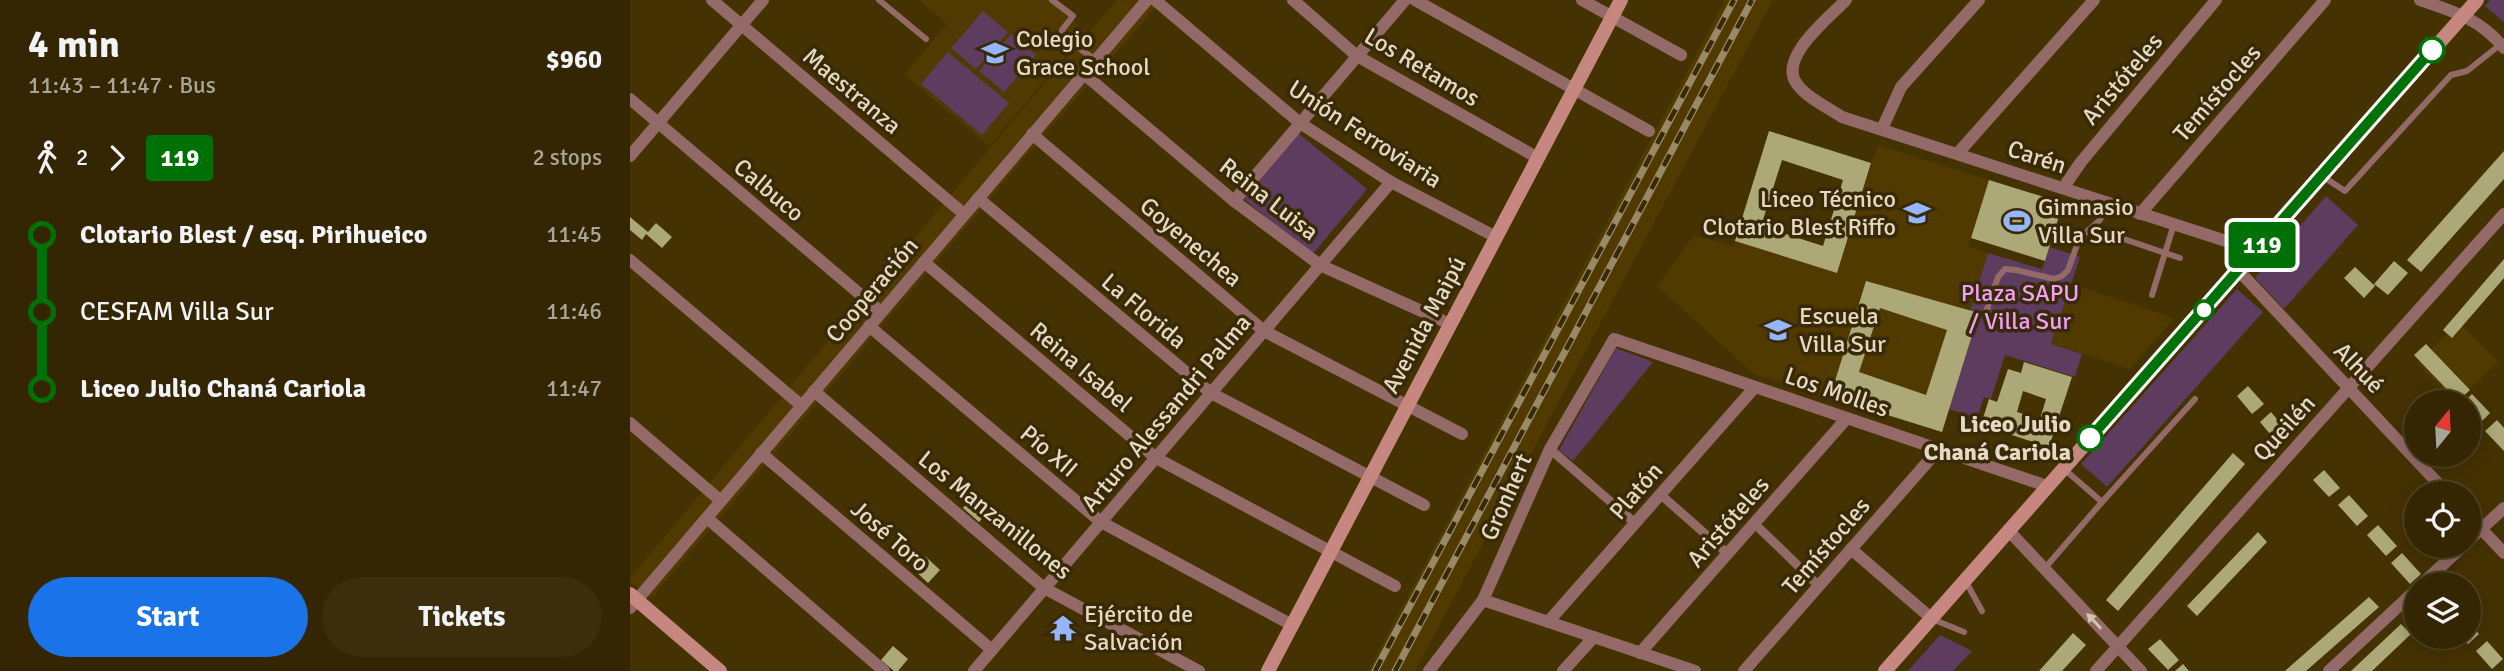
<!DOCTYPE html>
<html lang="en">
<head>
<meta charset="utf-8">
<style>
	:root { --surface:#342602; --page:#3c2e0c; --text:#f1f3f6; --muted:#a9a599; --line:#4e4324; --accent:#1a73e8 }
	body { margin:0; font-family:Signika,sans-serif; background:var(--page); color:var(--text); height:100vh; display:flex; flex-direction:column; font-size:26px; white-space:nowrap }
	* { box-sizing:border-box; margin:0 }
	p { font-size:23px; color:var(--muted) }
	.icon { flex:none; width:38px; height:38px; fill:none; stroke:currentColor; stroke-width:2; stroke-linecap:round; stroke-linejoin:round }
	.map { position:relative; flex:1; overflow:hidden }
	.drawer { display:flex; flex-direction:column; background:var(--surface); width:630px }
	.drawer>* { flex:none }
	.badge { padding:0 14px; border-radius:5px; font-size:24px; line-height:46px }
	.needle { width:46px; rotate:18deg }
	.buttons { position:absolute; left:1774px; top:390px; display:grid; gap:14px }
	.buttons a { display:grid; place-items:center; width:77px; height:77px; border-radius:50%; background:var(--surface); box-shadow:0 4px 18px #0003,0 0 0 2px var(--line); font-size:35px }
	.map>.badge { position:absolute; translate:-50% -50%; box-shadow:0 0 0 4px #fff }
	.legs { display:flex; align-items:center; gap:10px; height:77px; padding:0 28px; font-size:23px }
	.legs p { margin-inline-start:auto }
	.overview { display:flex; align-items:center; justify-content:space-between; height:119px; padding:0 28px }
	h1 { font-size:38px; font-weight:700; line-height:52px }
	.button { display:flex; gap:14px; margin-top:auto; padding:14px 28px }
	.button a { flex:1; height:80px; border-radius:42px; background:var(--accent); color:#fff; font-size:28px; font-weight:700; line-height:80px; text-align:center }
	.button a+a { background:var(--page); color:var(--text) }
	ul { padding:0 28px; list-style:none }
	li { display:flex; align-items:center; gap:24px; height:77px; font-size:26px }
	li i { display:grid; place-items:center; width:10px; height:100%; margin:0 9px; background:currentColor }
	li i::after { content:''; width:18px; height:18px; margin:-9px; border:5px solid; border-radius:50%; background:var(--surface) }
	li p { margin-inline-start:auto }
	li:first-child i { background:linear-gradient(#0000 50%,currentColor 0) }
	li:last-child i { background:linear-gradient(currentColor 50%,#0000 0) }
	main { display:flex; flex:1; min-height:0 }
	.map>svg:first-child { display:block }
	.built { fill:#503a00 }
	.green { fill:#5d3c5f }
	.building { fill:#aca878; fill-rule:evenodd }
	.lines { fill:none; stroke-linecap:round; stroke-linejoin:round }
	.service { stroke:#936a67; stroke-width:6 }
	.pedestrian { stroke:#936a67; stroke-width:9 }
	.minor { stroke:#936a67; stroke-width:12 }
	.secondary { stroke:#c78781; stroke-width:14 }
	.rail-casing { stroke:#998a67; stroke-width:7 }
	.rail { stroke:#382907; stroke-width:4.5; stroke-dasharray:13; stroke-linecap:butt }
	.oneway { fill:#d5c3b1 }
	.line-1-casing { stroke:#fff; stroke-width:16 }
	.line-1 { stroke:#007106; stroke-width:10 }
	.stop-1-dot { fill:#fff; stroke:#007106; stroke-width:3.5 }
	.labels { text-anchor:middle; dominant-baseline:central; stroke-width:7; stroke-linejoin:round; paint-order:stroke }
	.poi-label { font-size:24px; fill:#e5d9c3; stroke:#382907; text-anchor:start }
	.street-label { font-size:24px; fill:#e5d9c3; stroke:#382907 }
	.park-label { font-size:24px; fill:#f19ff7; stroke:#382907 }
	.stop-label { font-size:24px; font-weight:bold; fill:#e5d9c3; stroke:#382907; text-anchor:end }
</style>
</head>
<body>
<main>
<section class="drawer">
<div class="overview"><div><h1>4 min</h1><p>11:43 – 11:47 · Bus</p></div><b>$960</b></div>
<div class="legs"><svg class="icon" aria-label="walk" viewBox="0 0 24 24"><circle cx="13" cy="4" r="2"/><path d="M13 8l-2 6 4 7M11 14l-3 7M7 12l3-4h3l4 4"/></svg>2<svg class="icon" aria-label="forward" viewBox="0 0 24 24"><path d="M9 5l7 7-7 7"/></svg><b class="badge" style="background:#007106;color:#fff">119</b><p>2 stops</p></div>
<ul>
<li><i style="color:#007106"></i><b>Clotario Blest / esq. Pirihueico</b><p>11:45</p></li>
<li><i style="color:#007106"></i><span>CESFAM Villa Sur</span><p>11:46</p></li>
<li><i style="color:#007106"></i><b>Liceo Julio Chaná Cariola</b><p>11:47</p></li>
</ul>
<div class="button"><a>Start</a><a>Tickets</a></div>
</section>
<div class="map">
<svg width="1874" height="671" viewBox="0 0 1874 671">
	<rect width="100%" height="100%" fill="#453202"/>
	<g class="built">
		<polygon points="289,0 418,0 456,32 359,146 274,75 317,24"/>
		<polygon points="487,0 532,0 387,167 21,599 0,581 0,578 401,99"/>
		<polygon points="1095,0 1143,0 785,671 738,671"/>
		<polygon points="1248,145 1359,180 1338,246 1358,253 1340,310 1349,313 1312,432 1124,374 1027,286 1064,235 1104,246 1105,241 1207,273"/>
		<polygon points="1441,284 1544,318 1500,369 1421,344"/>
		<polygon points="1829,322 1868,362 1826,402 1787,363"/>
	</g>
	<g class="green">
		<polygon points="1860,0 1874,0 1874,22 1855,6"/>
		<polygon points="353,11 378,32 346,69 321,48"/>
		<polygon points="381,34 406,55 374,92 349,71"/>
		<polygon points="318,52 379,103 352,135 291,84"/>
		<polygon points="668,133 737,189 682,255 614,199"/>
		<polygon points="1696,196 1728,225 1654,309 1625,278"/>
		<polygon points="1420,247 1450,257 1421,344 1452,354 1445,377 1375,355 1361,399 1354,397 1347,418 1319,409 1349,314 1340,311 1358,253 1412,269"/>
		<polygon points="1607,289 1633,312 1477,487 1451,464"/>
		<polygon points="986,348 1023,362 943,461 929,450"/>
		<polygon points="1310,635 1342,651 1323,671 1278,671"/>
	</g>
	<g class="building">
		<path d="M1139,131L1241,163L1207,273L1105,241ZM1152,160L1213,180L1193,246L1131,226Z"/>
		<polygon points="1874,151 1874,179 1791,272 1777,260"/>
		<polygon points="1359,180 1433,203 1415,261 1341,238"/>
		<polygon points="0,217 18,232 26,223 42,237 32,248 16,234 12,240 0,230"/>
		<polygon points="1874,259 1874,278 1822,338 1813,330"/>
		<polygon points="1764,261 1778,273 1758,295 1744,284"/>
		<polygon points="1725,267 1745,286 1734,298 1714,278"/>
		<path d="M1236,281L1349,313L1312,432L1200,397ZM1250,308L1317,330L1296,395L1229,372Z"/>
		<polygon points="1796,344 1840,390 1828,401 1784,355"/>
		<path d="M1394,362L1442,377L1419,447L1351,425L1359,399L1367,402L1378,369L1391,373ZM1393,391L1416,399L1410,419L1387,412Z"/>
		<polygon points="1618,386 1634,404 1622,414 1607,396"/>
		<polygon points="1842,394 1860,413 1849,424 1839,414 1839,402 1834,402"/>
		<polygon points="1641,412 1656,430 1645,440 1630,422"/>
		<polygon points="1867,420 1874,428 1874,451 1855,431"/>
		<polygon points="1603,453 1615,464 1488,611 1476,600"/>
		<polygon points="1694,470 1710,488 1699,497 1683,480"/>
		<polygon points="345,495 360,510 349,522 333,508"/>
		<polygon points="1719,495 1738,516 1727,526 1708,505"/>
		<polygon points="1748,525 1767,546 1756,556 1737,535"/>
		<polygon points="1628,532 1637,542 1567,616 1557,606"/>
		<polygon points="1772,553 1791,574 1780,584 1761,563"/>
		<polygon points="295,556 310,570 298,583 283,569"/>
		<polygon points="1739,597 1749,607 1676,671 1655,671"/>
		<polygon points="1839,623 1849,634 1838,644 1832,637 1839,637"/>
		<polygon points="1771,624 1781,634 1742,671 1721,671"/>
		<polygon points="1443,633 1456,645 1432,671 1409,671"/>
		<polygon points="1530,639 1549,660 1538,670 1518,649"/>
		<polygon points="1857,641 1873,659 1862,669 1846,651"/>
		<polygon points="263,646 278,659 268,671 264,671 251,660"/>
		<polygon points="1553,664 1559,671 1545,671"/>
	</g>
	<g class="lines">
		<g class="service">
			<polyline points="249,0 296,39"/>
			<polyline points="422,0 443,16 432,30 433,37 466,60"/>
			<polyline points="1692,176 1715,191 1821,75 1837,71 1871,44"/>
			<polyline points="1476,233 1550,258"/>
			<polyline points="1522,295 1544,224"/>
			<polyline points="1356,312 1368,277 1375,269 1386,270 1424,279 1432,276 1438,270 1447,245 1454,234 1470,220 1477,203"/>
			<polyline points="1434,469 1472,502 1565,399"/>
			<polyline points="1415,568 1472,502"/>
			<polyline points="1336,582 1352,611"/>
			<polyline points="1302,619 1334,632"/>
		</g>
		<g class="pedestrian">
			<polyline points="920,449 1005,523"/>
			<polyline points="1030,494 1098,554"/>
			<polyline points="1125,524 1189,586"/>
		</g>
		<g class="minor">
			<polyline points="82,0 334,214"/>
			<polyline points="525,0 670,123 761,182 866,237"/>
			<polyline points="663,0 727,56 908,158"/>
			<polyline points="785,0 1019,131"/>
			<polyline points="952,0 1051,55"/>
			<path d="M1216,0C1199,18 1147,58 1167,84C1177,98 1197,107 1212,117L1627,251"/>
			<path d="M1790,0C1825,12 1850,19 1874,48"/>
			<polyline points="454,74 604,201 690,265 820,324"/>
			<polyline points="0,99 251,312"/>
			<polyline points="1252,129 1271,87 1349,0"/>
			<polyline points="402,134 634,331 832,434"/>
			<polyline points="1328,153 1464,0"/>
			<polyline points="0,156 133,0"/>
			<polyline points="1433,188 1451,162 1586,0"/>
			<polyline points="348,198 581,393 794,505"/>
			<polyline points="604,201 775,0"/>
			<polyline points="1510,214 1695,0"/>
			<polyline points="0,260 172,406"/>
			<polyline points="294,262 526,458 765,586"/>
			<polyline points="1609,271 1818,494"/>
			<polyline points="239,326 471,522 662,625"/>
			<polyline points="184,391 414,588 569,671"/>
			<polyline points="0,423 91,501"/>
			<polyline points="131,453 362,650"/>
			<polyline points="1839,516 1874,553"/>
			<polyline points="77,518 254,671"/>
			<polyline points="1378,530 1511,671"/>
			<polyline points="1839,540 1874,508"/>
			<polyline points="1221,549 1301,618"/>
			<polyline points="1792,584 1833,546"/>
			<polyline points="853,600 1065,671"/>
			<polyline points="0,608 517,0"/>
			<polyline points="918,622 1125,387"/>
			<polyline points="1010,653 1217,418"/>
			<polyline points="344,671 761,182"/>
			<polyline points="799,671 853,600 920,449 984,339 1417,486"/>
			<polyline points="933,671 964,637"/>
			<polyline points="1114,671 1309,449"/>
			<polyline points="1466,671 1874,214"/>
			<polyline points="1699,671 1787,589"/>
		</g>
		<g class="secondary">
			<polyline points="0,594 90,671"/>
			<polyline points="638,671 991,0"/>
			<polyline points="1255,671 1847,0"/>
		</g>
		<g class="rail-casing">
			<g id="rail">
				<polyline points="745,671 1104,0"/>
				<polyline points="765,671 1122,0"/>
			</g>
		</g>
		<use href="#rail" class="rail"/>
	</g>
	<defs><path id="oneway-solid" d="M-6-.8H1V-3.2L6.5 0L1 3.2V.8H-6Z" transform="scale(1.75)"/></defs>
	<use class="oneway" href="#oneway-solid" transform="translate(1464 621) rotate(-133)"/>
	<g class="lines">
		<g class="line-1-casing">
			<polyline id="line-1" points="1460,438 1802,50"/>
		</g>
		<use href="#line-1" class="line-1"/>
	</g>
	<defs>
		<g id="school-bare" transform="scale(2.1)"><path d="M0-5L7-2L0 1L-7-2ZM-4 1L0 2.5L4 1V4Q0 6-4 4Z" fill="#95b6fd" stroke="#382907" stroke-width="2.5" paint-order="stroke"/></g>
		<g id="stadium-bare" transform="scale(2.1)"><path d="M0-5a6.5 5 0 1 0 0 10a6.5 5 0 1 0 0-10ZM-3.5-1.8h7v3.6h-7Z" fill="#95b6fd" stroke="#382907" stroke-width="2.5" paint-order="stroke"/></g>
		<g id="temple-bare" transform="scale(2.1)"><path d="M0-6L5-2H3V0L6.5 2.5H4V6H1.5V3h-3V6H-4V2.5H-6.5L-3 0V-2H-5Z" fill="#95b6fd" stroke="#382907" stroke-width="2.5" paint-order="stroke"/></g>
	</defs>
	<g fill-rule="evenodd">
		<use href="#school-bare" x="365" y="53"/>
		<use href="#school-bare" x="1287" y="213"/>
		<use href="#stadium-bare" x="1387" y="221"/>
		<use href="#school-bare" x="1148" y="330"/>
		<use href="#temple-bare" x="433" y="628"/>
	</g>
	<g class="stop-1-dot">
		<circle cx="1802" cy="50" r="12"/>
		<circle cx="1574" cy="310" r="9"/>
		<circle cx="1460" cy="438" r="12"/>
	</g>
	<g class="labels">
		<g class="poi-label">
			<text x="386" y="39">Colegio<tspan x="386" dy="28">Grace School</tspan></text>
			<text x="1266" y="199" text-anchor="end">Liceo Técnico<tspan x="1266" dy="28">Clotario Blest Riffo</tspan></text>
			<text x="1408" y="207">Gimnasio<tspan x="1408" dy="28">Villa Sur</tspan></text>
			<text x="1169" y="316">Escuela<tspan x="1169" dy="28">Villa Sur</tspan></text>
			<text x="454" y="614">Ejército de<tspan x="454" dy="28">Salvación</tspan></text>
		</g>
		<g class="street-label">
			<text transform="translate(792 67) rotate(31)">Los Retamos</text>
			<text transform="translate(1492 79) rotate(-50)">Aristóteles</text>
			<text transform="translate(222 91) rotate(40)">Maestranza</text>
			<text transform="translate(1587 93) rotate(-49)">Temístocles</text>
			<text transform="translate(735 134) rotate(33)">Unión Ferroviaria</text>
			<text transform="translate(1407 157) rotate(18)">Carén</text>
			<text transform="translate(139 190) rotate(40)">Calbuco</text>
			<text transform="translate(639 199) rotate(38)">Reina Luisa</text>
			<text transform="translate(561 242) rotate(40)">Goyenechea</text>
			<text transform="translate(242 290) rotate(-50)">Cooperación</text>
			<text transform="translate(514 311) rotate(40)">La Florida</text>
			<text transform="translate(794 325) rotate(-62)">Avenida Maipú</text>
			<text transform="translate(451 367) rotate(40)">Reina Isabel</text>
			<text transform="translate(1729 368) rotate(46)">Alhué</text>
			<text transform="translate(1207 392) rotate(19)">Los Molles</text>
			<text transform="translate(536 413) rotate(-50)">Arturo Alessandri Palma</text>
			<text transform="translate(1654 428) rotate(-48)">Queilén</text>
			<text transform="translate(419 451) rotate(40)">Pío XII</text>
			<text transform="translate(1006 491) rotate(-49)">Platón</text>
			<text transform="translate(876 497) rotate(-66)">Gronhert</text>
			<text transform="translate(365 515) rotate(39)">Los Manzanillones</text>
			<text transform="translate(1098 522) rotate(-49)">Aristóteles</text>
			<text transform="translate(260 536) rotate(41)">José Toro</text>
			<text transform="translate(1196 546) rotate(-49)">Temístocles</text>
		</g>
		<g class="park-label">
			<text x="1390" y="293">Plaza SAPU<tspan x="1390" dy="28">/ Villa Sur</tspan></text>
		</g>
		<g class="stop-label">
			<text x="1441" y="424">Liceo Julio<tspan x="1441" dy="28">Chaná Cariola</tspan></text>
		</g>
	</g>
</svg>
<div class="buttons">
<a><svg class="needle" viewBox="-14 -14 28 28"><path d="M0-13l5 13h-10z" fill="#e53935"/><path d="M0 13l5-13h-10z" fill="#a9a599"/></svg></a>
<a><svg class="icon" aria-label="locate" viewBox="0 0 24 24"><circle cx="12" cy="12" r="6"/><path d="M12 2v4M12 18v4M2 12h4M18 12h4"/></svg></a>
<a><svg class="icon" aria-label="layers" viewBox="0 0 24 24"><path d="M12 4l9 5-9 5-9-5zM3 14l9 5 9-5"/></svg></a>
</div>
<b class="badge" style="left:1632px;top:245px;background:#007106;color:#fff">119</b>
</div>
</main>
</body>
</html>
